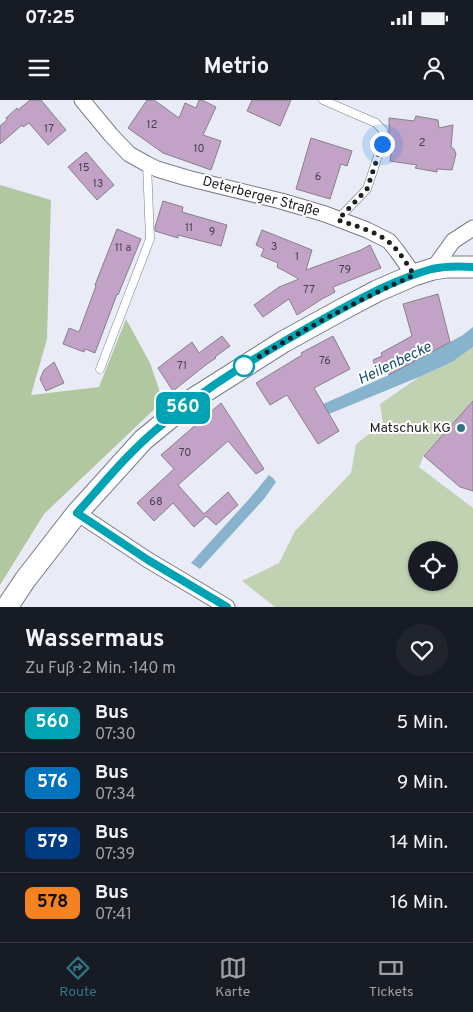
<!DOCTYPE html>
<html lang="de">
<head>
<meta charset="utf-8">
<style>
	:root { --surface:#171b24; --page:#20242c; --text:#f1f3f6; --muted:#9ea1a6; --line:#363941; --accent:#307584 }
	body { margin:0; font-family:Overpass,sans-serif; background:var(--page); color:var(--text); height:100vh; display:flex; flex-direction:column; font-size:19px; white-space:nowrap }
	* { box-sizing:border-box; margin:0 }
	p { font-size:16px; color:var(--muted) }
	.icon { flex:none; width:28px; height:28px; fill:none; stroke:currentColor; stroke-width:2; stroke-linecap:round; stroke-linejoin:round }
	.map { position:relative; height:507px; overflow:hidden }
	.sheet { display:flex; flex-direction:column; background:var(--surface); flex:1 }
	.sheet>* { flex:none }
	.badge { padding:0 10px; border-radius:8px; font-size:18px; line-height:32px }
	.tools { position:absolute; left:408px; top:441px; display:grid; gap:10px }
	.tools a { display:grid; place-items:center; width:50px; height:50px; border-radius:50%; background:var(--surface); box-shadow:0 1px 4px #0004; font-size:25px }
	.you { position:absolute; width:25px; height:25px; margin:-12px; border:4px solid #fff; border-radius:50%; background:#1a73e8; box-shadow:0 0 0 8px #1a73e833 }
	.map>.badge { position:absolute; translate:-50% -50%; box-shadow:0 0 0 2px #fff }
	.round { display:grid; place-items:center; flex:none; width:52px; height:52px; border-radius:26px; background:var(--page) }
	.headline { display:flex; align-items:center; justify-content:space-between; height:85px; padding:0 25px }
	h1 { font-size:24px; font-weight:700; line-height:38px }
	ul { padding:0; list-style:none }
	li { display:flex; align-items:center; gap:15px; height:60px; padding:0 25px; border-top:1px solid var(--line) }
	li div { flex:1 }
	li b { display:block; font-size:19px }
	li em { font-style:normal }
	li .badge { min-width:55px; font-weight:700; text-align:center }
	.status { display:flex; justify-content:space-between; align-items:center; height:35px; padding:0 25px; background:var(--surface); direction:ltr }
	.status svg { height:14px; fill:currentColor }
	header { display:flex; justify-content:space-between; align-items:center; height:65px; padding:0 25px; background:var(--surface); font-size:22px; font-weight:700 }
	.tab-bar { display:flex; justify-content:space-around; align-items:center; height:70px; border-top:1px solid var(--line); background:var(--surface); font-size:14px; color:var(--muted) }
	.tab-bar a { display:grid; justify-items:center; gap:2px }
	.tab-bar .selected { color:var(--accent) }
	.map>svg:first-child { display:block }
	.green { fill:#c1d2b3; fill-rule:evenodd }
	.forest { fill:#b1c79f }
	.water { fill:#87b3cd }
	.building { fill:#c2a3c7; stroke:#878088 }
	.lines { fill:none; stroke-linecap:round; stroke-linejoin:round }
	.service-casing { stroke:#7a7d87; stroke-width:9 }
	.minor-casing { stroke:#7a7d87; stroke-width:17 }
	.secondary-casing { stroke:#7a7d87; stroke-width:23 }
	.service { stroke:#fff; stroke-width:8 }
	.minor { stroke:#fff; stroke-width:15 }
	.secondary { stroke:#fff; stroke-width:21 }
	.line-casing { stroke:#fff; stroke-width:11 }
	.line { stroke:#00a3b4; stroke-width:8 }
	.walk { stroke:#1f2024; stroke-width:5; stroke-dasharray:0 9 }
	.stop-dot { fill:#fff; stroke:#00a3b4; stroke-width:2.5 }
	.poi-dot { fill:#307584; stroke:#fff; stroke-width:2 }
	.labels { text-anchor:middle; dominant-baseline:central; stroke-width:4; stroke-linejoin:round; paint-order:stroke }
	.number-label { font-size:11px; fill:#48414d }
	.street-label { font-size:14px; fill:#1f2024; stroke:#fff }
	.poi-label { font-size:14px; fill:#1f2024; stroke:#fff; text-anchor:end }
	.water-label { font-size:15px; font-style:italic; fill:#18506b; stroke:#fff }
</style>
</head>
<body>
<div class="status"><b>07:25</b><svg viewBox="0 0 49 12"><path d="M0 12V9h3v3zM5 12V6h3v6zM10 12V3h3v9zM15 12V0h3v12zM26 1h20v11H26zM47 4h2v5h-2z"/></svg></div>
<header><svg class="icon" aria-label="menu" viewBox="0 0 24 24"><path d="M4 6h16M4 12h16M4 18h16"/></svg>Metrio<svg class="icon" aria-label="person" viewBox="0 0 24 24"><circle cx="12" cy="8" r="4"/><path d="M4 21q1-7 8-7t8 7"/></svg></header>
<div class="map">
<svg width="473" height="507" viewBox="0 0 473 507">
	<rect width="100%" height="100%" fill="#e9ecf7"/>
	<path class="green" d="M473,247V301L424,355L419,367L473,408V507H275L242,481L279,463L295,431L351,373L356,344L383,323L380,304L419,277L452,262ZM416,450H449V482H416Z"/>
	<polygon class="forest" points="0,85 51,100 47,239 31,295 99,287 126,219 150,263 163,301 44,414 0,485"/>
	<g class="water">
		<polygon points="473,227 473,247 452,262 419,277 329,314 323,304 389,275 463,235"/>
		<polygon points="269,375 273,378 276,382 264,399 200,469 191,463 250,398"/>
	</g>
	<g class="building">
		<polygon points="30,0 41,0 66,30 48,45 29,23 23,27 22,25 0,44 0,26 7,20 6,18 17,8 18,10"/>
		<polygon points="147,0 154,0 179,18 185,3 196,8 199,0 202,0 216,7 203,35 221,41 211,70 163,53 128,28"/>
		<polygon points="252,0 291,0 280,26 247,11"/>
		<polygon points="416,16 438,20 439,28 453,25 451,47 454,49 456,54 452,70 437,69 437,72 415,68 417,65 390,61 393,40 389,36 389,18 414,21"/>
		<polygon points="311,38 352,51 347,66 341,64 330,99 296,89"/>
		<polygon points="86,52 114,85 97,100 68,67"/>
		<polygon points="163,101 183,107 182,112 227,125 221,146 178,135 178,138 155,131 155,127"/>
		<polygon points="117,129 141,139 118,195 117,194 95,253 85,249 84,252 63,244 69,228 79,232 96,186 95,185"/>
		<polygon points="262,130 312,150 306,170 361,150 370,145 381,168 333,187 335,192 322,199 297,215 289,199 263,217 254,205 279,187 299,179 277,167 278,163 261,156 264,149 256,145"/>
		<polygon points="438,194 450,242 389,275 387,271 378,275 373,260 382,256 381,253 412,236 403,204"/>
		<polygon points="222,236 230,246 215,257 216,258 207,264 173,291 158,268 192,242 199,253"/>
		<polygon points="333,236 350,269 314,288 339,331 318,344 287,295 270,305 256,283 302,255 301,253"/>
		<polygon points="54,262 64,283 46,291 40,279 44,270"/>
		<polygon points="473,301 473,391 460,387 424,356"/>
		<polygon points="221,303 264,369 256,374 228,341 178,385 204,414 228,392 238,405 216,425 206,416 194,427 173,403 154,421 137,403 174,369 161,355"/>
	</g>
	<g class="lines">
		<g class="service-casing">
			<g id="service">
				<polyline points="323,0 376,23 383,30 382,44 367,89 338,119"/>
				<polyline points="100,269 150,139 147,64"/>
			</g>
		</g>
		<g class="minor-casing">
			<g id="minor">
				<polyline points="82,0 111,35 129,54 147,64 157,69 187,78 281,101 325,114 367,130 389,141 397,151 414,175"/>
				<polyline points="433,169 453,141 473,128"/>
				<polyline points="77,413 148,460 227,507"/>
			</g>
		</g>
		<g class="secondary-casing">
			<polyline id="secondary" points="7,507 25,480 77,413 143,340 193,299 283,242 341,210 377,191 414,175 433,169 446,167 473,167"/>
		</g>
		<use href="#service" class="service"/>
		<use href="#minor" class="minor"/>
		<use href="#secondary" class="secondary"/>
	</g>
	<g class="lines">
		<g class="line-casing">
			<path id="line" d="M227,507L148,460L77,413C103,384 128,353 158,328C207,285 268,250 325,218C358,200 395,179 432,169C445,166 459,166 473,167"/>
		</g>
		<use href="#line" class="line"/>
		<path class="walk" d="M244,266C257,258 270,250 284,242C326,217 370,195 414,175C407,164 400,152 390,143C378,132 353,125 338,120L367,89L382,44"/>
	</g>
	<circle class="stop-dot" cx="244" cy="266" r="10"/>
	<circle class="poi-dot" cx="461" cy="328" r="5"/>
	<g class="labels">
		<g class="number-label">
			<text x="152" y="25">12</text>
			<text x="49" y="29">17</text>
			<text x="422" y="43">2</text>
			<text x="199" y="49">10</text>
			<text x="84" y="68">15</text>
			<text x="318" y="77">6</text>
			<text x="98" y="84">13</text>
			<text x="189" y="128">11</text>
			<text x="212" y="132">9</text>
			<text x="274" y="147">3</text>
			<text x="123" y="148">11 a</text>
			<text x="297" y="157">1</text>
			<text x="345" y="170">79</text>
			<text x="309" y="190">77</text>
			<text x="325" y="261">76</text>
			<text x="182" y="266">71</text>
			<text x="185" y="353">70</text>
			<text x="156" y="402">68</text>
		</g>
		<g class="street-label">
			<text transform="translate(261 97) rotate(15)">Deterberger Straße</text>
		</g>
		<g class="poi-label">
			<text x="451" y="328">Matschuk KG</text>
		</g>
		<g class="water-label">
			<text transform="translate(395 264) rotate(-26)">Heilenbecke</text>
		</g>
	</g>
</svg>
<div class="tools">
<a><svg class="icon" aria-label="locate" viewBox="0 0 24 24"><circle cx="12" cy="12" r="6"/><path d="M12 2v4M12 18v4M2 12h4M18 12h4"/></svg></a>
</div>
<div class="you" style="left:382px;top:44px"></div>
<b class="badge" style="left:183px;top:308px;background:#00a3b4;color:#fff">560</b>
</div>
<section class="sheet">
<div class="headline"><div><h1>Wassermaus</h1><p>Zu Fuß · 2 Min. · 140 m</p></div><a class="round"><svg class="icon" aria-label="heart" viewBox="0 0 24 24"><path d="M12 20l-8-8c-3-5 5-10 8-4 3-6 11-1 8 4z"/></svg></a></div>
<ul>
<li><span class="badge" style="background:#00a3b4;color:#fff">560</span><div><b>Bus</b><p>07:30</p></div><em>5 Min.</em></li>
<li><span class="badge" style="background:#0072bc;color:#fff">576</span><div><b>Bus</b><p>07:34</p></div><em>9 Min.</em></li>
<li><span class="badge" style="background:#003b80;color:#fff">579</span><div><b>Bus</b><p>07:39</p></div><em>14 Min.</em></li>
<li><span class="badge" style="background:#f58220;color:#111">578</span><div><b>Bus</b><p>07:41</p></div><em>16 Min.</em></li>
</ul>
</section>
<nav class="tab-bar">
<a class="selected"><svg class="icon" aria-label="directions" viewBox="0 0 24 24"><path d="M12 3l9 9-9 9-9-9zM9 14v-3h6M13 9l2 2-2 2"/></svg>Route</a>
<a><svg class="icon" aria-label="map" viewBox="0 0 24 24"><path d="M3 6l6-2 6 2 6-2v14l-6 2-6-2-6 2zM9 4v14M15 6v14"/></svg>Karte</a>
<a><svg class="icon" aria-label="tickets" viewBox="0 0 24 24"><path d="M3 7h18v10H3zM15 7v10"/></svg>Tickets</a>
</nav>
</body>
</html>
